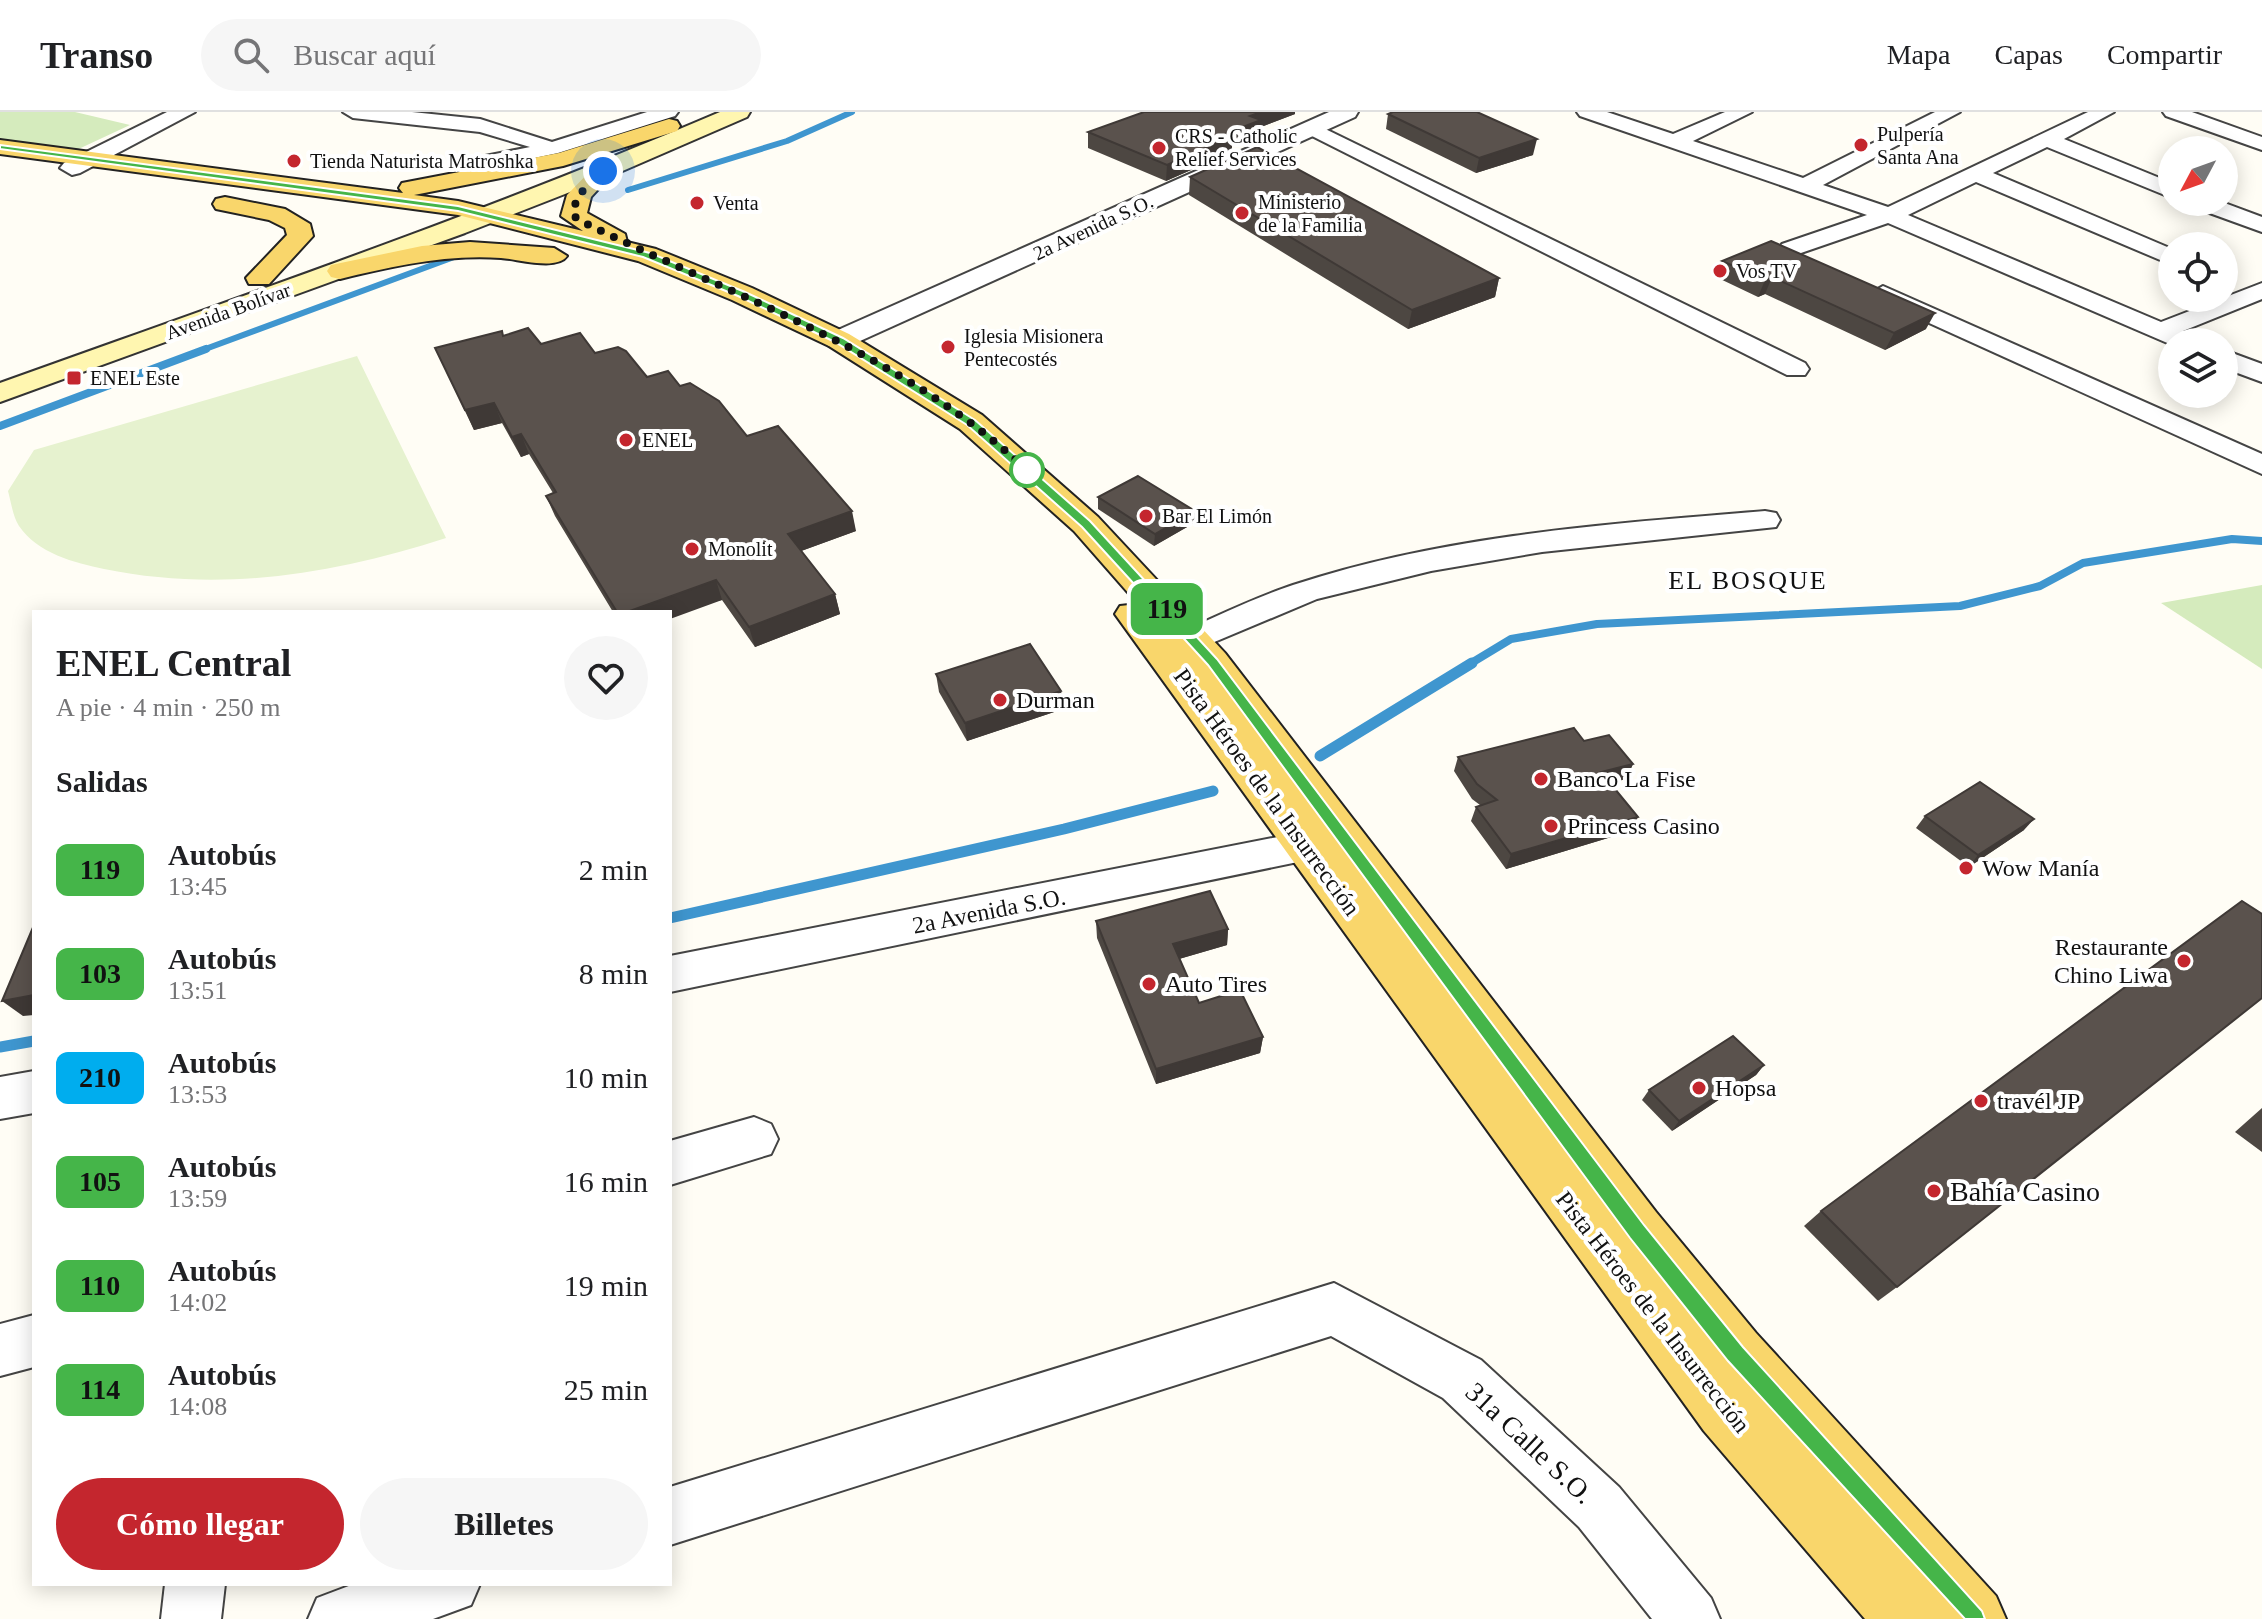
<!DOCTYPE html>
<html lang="es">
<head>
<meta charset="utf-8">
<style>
	:root { --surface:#fff; --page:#f6f6f6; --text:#202124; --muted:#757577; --line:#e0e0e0; --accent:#c4262e }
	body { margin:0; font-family:"Times New Roman",serif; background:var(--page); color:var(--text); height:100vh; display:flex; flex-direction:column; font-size:30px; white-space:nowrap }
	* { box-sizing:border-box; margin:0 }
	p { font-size:26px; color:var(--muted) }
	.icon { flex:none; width:44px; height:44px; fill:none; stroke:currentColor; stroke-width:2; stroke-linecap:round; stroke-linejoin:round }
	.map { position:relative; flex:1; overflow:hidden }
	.details { position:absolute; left:32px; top:498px; width:640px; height:976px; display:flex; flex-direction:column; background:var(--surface); border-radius:0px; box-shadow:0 4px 20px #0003 }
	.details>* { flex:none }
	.badge { padding:0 16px; border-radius:12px; font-size:28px; line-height:52px }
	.needle { width:52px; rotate:229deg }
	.buttons { position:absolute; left:2158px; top:24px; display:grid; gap:16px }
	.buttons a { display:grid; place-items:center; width:80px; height:80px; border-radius:50%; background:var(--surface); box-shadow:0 4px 20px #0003; font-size:40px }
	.you { position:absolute; width:40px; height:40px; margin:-20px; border:6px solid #fff; border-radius:50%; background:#1a73e8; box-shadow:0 0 0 12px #1a73e833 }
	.map>.badge { position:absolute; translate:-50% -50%; box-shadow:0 0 0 4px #fff }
	h2 { padding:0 24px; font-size:30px; line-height:72px }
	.round { display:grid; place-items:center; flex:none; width:84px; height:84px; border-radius:42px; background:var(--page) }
	.headline { display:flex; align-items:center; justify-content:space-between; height:136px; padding:0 24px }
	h1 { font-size:38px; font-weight:600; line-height:60px }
	.primary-button { display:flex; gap:16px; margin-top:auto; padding:16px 24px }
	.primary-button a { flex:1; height:92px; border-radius:48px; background:var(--accent); color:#fff; font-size:32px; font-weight:600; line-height:92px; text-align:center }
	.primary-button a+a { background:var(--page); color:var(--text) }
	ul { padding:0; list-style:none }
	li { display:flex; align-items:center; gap:24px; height:104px; padding:0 24px }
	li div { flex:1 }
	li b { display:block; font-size:30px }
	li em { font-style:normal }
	li .badge { min-width:88px; font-weight:700; text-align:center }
	header { display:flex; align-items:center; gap:48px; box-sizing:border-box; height:112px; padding:0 40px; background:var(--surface); border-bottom:2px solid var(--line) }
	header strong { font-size:38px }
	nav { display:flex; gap:44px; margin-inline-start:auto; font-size:28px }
	.search { width:560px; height:72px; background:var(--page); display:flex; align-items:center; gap:20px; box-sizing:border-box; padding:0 28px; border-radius:44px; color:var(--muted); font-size:30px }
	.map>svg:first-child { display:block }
	.green { fill:#d5ebbd }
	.pitch { fill:#e6f2cf }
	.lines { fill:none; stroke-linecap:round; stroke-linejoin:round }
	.stream-far2 { stroke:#3f96cf; stroke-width:6 }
	.stream-far1 { stroke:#3f96cf; stroke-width:8 }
	.stream { stroke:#3f96cf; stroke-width:11 }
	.minor-casing { stroke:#444; stroke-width:4 }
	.tertiary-casing { stroke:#444; stroke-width:4 }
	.secondary-casing { stroke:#333; stroke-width:4 }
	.primary-casing { stroke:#222; stroke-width:4 }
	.minor { fill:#fff; fill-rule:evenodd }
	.tertiary { fill:#fff; fill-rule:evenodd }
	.secondary { fill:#fff6b0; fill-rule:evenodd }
	.primary { fill:#f9d66b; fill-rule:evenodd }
	.wall { fill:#4d4742 }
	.shaded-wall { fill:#3f3936 }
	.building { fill:#5a524d; stroke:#3f3936; stroke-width:2 }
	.line { fill:#45b549; stroke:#fff; stroke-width:2 }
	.walk { stroke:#111; stroke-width:8; stroke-dasharray:0 14.4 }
	.poi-dot { fill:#c4262e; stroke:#fff; stroke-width:3 }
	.stop-dot { fill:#fff; stroke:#45b549; stroke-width:4 }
	.labels { text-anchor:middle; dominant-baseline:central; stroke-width:8; stroke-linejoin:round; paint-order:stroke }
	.far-poi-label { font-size:20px; fill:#111; stroke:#fff; text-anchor:start }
	.far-street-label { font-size:20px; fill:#111; stroke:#fff }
	.poi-label { font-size:24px; fill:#111; stroke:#fff; text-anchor:start }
	.street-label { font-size:24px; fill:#111; stroke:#fff }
	.neighbourhood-label { font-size:26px; letter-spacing:2px; fill:#111; stroke:#fff }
	.near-poi-label { font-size:28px; fill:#111; stroke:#fff; text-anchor:start }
	.near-street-label { font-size:28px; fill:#111; stroke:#fff }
</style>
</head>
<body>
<header>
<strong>Transo</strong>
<div class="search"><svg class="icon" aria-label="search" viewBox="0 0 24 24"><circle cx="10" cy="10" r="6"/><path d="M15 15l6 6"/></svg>Buscar aquí</div>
<nav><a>Mapa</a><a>Capas</a><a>Compartir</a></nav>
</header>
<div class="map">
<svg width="2262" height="1507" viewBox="0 0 2262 1507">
	<rect width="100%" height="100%" fill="#fffdf5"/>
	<g class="green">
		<polygon points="0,0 75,0 130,13 70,41 0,28"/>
		<polygon points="2262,473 2262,557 2161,491"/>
	</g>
	<path class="pitch" d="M357,244L446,426C334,462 222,481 104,457C75,451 37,441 19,414C13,405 11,390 8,379L34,338Z"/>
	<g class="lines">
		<g class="stream-far2">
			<polyline points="628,78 787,29 852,0"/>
			<polyline points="200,239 454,145"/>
		</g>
		<g class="stream-far1">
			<polyline points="0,314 206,237"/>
			<polyline points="1468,553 1511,527 1597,512 1960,494 2040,474 2083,451 2232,427 2262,429"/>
		</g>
		<g class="stream">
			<polyline points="1320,644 1472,551"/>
			<polyline points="670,806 1064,717 1213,679"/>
			<polyline points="0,935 34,929"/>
		</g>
		<g class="minor-casing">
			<g id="minor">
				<polygon points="343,0 412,0 480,7 552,30 647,0 678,0 675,4 558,41 473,59 462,53 465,48 530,35 480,20 353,6"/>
				<polygon points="1577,0 1607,0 1673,22 1725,0 1752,0 1693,29 1803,66 1935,0 1960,0 1823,73 1888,95 2088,0 2114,0 2064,27 2172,71 2172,86 2047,35 1993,61 2172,137 2172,153 1976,70 1908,103 2161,210 2262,171 2262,187 2183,219 2200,230 2172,230 2172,233 1888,111 1798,142 1782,142 1778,137 1782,132 1867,103 1580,4"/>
				<polygon points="2163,0 2192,0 2262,25 2262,38 2166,4"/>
				<polygon points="1313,11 1805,251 1809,257 1805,263 1787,263 1306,21 1303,17"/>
				<polygon points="2190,90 2222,90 2262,105 2262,120 2193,95"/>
				<polygon points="1883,174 2262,342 2262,362 1874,186 1871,181"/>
				<polygon points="2224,238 2262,252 2262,270 2224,256"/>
				<path d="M1765,399L1776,401L1780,408L1776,415L1542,440L1431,459L1317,487L1193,539L1181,536L1176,528L1181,520C1218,504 1254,486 1293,473C1444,423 1607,412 1765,399Z"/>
				<polygon points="1308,719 1322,723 1328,734 1322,745 670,880 670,844"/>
				<polygon points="34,959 34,1001 0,1007 0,965"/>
				<polygon points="754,1005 771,1012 778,1027 771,1042 670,1073 670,1029"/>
				<polygon points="1334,1171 1481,1248 1619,1375 1711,1486 1720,1507 1652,1507 1579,1415 1443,1286 1331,1224 670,1433 670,1375"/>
				<polygon points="34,1203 34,1255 0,1264 0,1212"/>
				<polygon points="165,1472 225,1472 221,1507 161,1507"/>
				<polygon points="354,1472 480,1472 471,1493 433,1507 308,1507 317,1486"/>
			</g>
		</g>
		<g class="tertiary-casing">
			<g id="tertiary">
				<polygon points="167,0 195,0 80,61 72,63 60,56 64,51"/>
				<polygon points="1329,0 1358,0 1355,5 849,234 829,234 825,228 829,222"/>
			</g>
		</g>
		<g class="secondary-casing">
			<path id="secondary" d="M720,0H750L747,5L611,64L465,121L0,290V271C242,184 484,101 720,0Z"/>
		</g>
		<g class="primary-casing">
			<g id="primary">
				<polygon points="669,7 677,9 680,14 677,19 563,54 414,83 458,89 583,119 561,104 567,83 595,54 611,54 615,59 591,85 587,101 625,122 627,130 656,137 752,176 849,222 982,303 1098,405 1225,541 1656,1100 1756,1221 1996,1484 2006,1507 1865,1507 1704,1319 1115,502 1120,494 1138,492 1074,419 960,317 829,234 732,188 638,149 458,103 0,42 0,28 403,81 399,76 402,71 559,41"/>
				<polygon points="225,85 285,97 310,112 313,124 269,172 249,172 246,166 287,123 285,116 269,108 216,97 213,92 216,87"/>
				<path d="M470,130L554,136L567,144C557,159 518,147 501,146C447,142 393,154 340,167L331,165L327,159L331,153L422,134Z"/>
			</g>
		</g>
		<use href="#minor" class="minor"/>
		<use href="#tertiary" class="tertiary"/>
		<use href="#secondary" class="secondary"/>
		<use href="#primary" class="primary"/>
	</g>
	<g class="wall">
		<polygon points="1144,0 1295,0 1295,2 1261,15 1260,24 1232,34 1232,40 1166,69 1088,36 1088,20"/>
		<polygon points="1388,2 1533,43 1476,61 1386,17"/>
		<polygon points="1190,65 1499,166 1495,185 1408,217 1189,83"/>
		<polygon points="1722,149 1926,217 1885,238 1765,182 1758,185 1716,165"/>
		<polygon points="504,224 595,241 647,265 680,274 747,324 856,419 801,439 835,482 840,502 755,535 722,488 670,500 613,500 555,404 546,384 553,381 529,342 521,345 502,311 474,318 444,255"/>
		<polygon points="1098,385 1195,399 1194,411 1154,434 1098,397"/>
		<polygon points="936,562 1061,579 1063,597 967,629 939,580"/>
		<polygon points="1584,629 1633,652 1626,667 1610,671 1631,719 1506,757 1471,709 1476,695 1480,693 1472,687 1454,659 1458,645"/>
		<polygon points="1925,704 2024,718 1969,755 1916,716"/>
		<polygon points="1096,809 1228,817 1227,833 1179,847 1199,891 1263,925 1260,941 1156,972 1097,826"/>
		<polygon points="1764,953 1756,963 1672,1019 1642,988 1649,978"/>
		<polygon points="2262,996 2262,1040 2235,1020"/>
		<polygon points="1821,1099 1897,1175 1878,1189 1804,1114"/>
	</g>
	<g class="shaded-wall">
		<polygon points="1261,0 1295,0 1295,2 1261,15 1260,24 1232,34 1232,40 1166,69 1167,53 1227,21 1250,4"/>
		<polygon points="1537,27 1533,43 1476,61 1479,46"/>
		<polygon points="1772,165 1765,182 1758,185 1765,168"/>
		<polygon points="1499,166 1495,185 1408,217 1412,198"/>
		<polygon points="1935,201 1926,217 1885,238 1894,221"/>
		<polygon points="494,291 502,311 474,318 465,298"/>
		<polygon points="521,322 529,342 521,345 512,325"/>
		<polygon points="852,399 856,419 793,442 788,422"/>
		<polygon points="1195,399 1194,411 1154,434 1155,422"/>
		<polygon points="716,468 722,488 670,507 670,500 627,500"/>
		<polygon points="835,482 840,502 755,535 749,515"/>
		<polygon points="1061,579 1063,597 967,629 965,611"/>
		<polygon points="1633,652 1626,667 1595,675 1601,660"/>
		<polygon points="1638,705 1631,719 1506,757 1511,742"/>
		<polygon points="2034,707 2024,718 1969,755 1978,743"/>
		<polygon points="1228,817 1227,833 1172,849 1173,832"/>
		<polygon points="34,883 34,903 23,904 2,889"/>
		<polygon points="1263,925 1260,941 1156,972 1156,957"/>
		<polygon points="1764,953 1756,963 1672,1019 1679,1009"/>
	</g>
	<g class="building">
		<polygon points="1144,0 1261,0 1250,4 1261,8 1227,21 1233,24 1167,53 1088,20"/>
		<polygon points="1393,0 1477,0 1537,27 1479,46 1388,2"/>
		<polygon points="1257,35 1499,166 1412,198 1190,65"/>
		<polygon points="1771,129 1935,201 1894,221 1772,165 1765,168 1722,149"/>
		<polygon points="528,216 541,232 580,221 595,241 618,235 626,239 647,265 668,259 680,274 690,271 719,289 747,324 778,314 852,399 788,422 835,482 749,515 716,468 627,500 617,500 546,384 556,380 521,322 512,325 494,291 465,298 435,236 502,219 503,224"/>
		<polygon points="1138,364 1195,399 1155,422 1098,385"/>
		<polygon points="1030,532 1061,579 965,611 936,562"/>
		<polygon points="1574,616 1584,629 1609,623 1633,652 1601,660 1638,705 1511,742 1476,695 1497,688 1477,672 1458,645"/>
		<polygon points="1980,670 2034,707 1978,743 1925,704"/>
		<polygon points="1210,779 1228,817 1173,832 1199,891 1240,878 1263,925 1156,957 1096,809"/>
		<polygon points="2242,789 2262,802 2262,886 1897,1175 1821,1099"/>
		<polygon points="34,813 34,883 2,889"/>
		<polygon points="1733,924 1764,953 1679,1009 1649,978"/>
	</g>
	<polygon class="line" points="0,33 458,94 650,141 745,180 843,226 975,308 1090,409 1217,547 1644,1113 1743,1235 1982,1499 1985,1507 1965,1507 1728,1249 1630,1126 1208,553 1082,415 967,313 835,230 738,184 643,145 458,99 0,37"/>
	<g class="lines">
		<path class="walk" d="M603,59C590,72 572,84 574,104L581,109C734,185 900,239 1027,358"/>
	</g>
	<g class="poi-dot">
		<circle cx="1861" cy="33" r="8"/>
		<circle cx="1159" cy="36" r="8"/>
		<circle cx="294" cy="49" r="8"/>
		<circle cx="697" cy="91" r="8"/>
		<circle cx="1242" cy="101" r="8"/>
		<circle cx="1720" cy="159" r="8"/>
		<circle cx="948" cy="235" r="8"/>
		<rect x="66" y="258" width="16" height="16" rx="4"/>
		<circle cx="626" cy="328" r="8"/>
		<circle cx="1146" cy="404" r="8"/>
		<circle cx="692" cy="437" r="8"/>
		<circle cx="1000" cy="588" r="8"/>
		<circle cx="1541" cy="667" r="8"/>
		<circle cx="1551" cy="714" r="8"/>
		<circle cx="1966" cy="756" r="8"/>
		<circle cx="2184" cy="849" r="8"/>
		<circle cx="1149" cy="872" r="8"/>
		<circle cx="1699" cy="976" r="8"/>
		<circle cx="1981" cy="989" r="8"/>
		<circle cx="1934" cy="1079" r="8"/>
	</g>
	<circle class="stop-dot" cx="1027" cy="358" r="16"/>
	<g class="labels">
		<g class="far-poi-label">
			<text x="1877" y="22">Pulpería<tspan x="1877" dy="23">Santa Ana</tspan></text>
			<text x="1175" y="24">CRS - Catholic<tspan x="1175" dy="23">Relief Services</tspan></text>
			<text x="310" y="49">Tienda Naturista Matroshka</text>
			<text x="1258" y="90">Ministerio<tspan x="1258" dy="23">de la Familia</tspan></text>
			<text x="713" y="91">Venta</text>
			<text x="1736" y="159">Vos TV</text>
			<text x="964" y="224">Iglesia Misionera<tspan x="964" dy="23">Pentecostés</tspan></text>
			<text x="90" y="266">ENEL Este</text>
			<text x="642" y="328">ENEL</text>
			<text x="1162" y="404">Bar El Limón</text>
			<text x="708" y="437">Monolit</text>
		</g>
		<g class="far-street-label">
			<text transform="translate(1093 115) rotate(-25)">2a Avenida S.O.</text>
			<text transform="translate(228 199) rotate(-20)">Avenida Bolívar</text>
		</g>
		<g class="poi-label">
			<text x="1016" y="588">Durman</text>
			<text x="1557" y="667">Banco La Fise</text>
			<text x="1567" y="714">Princess Casino</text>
			<text x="1982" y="756">Wow Manía</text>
			<text x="2168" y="835" text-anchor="end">Restaurante<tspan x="2168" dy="28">Chino Liwa</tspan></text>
			<text x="1165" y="872">Auto Tires</text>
			<text x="1715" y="976">Hopsa</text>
			<text x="1997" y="989">travél JP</text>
		</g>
		<g class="street-label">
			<text transform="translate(1267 680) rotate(54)">Pista Héroes de la Insurrección</text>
			<text transform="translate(989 799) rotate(-11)">2a Avenida S.O.</text>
			<text transform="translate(1653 1200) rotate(52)">Pista Héroes de la Insurrección</text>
		</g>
		<g class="neighbourhood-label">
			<text x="1748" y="468">EL BOSQUE</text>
		</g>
		<g class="near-poi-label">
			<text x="1950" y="1079">Bahía Casino</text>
		</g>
		<g class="near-street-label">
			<text transform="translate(1530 1331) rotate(43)">31a Calle S.O.</text>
		</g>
	</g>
</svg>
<div class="buttons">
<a><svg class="needle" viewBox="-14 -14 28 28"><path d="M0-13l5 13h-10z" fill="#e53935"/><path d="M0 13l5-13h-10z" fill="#757577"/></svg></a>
<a><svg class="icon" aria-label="locate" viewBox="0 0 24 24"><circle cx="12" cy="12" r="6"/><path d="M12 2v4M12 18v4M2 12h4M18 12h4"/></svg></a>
<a><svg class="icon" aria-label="layers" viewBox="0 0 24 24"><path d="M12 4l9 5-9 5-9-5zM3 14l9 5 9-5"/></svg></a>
</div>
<div class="you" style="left:603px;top:59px"></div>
<b class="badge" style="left:1167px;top:497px;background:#45b549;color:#111">119</b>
<section class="details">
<div class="headline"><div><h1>ENEL Central</h1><p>A pie · 4 min · 250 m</p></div><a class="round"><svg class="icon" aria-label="heart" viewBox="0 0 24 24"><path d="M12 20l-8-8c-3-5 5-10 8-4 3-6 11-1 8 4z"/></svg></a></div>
<h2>Salidas</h2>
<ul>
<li><span class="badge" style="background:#45b549;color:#111">119</span><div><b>Autobús</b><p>13:45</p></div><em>2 min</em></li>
<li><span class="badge" style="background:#45b549;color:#111">103</span><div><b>Autobús</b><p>13:51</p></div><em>8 min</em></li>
<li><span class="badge" style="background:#00adee;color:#111">210</span><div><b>Autobús</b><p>13:53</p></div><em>10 min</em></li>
<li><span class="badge" style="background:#45b549;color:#111">105</span><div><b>Autobús</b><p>13:59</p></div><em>16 min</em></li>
<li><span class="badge" style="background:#45b549;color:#111">110</span><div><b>Autobús</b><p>14:02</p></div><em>19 min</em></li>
<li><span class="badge" style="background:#45b549;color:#111">114</span><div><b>Autobús</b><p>14:08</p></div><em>25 min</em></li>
</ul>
<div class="primary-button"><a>Cómo llegar</a><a>Billetes</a></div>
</section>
</div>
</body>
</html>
